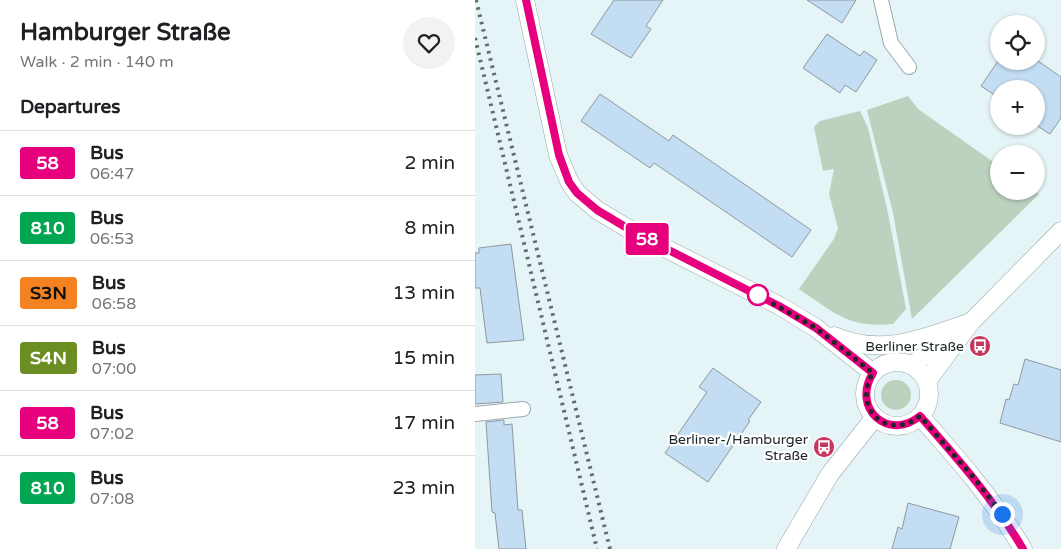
<!DOCTYPE html>
<html lang="en">
<head>
<meta charset="utf-8">
<style>
	:root { --surface:#fff; --page:#f2f2f2; --text:#202124; --muted:#757577; --line:#e0e0e0 }
	body { margin:0; font-family:"Varela Round",sans-serif; background:var(--page); color:var(--text); height:100vh; display:flex; flex-direction:column; font-size:19px; white-space:nowrap }
	* { box-sizing:border-box; margin:0 }
	p { font-size:16px; color:var(--muted) }
	.icon { flex:none; width:28px; height:28px; fill:none; stroke:currentColor; stroke-width:2; stroke-linecap:round; stroke-linejoin:round }
	.map { position:relative; flex:1; overflow:hidden }
	.drawer { display:flex; flex-direction:column; background:var(--surface); width:475px }
	.drawer>* { flex:none }
	.badge { padding:0 10px; border-radius:4px; font-size:18px; line-height:32px }
	.fabs { position:absolute; left:515px; top:15px; display:grid; gap:10px }
	.fabs a { display:grid; place-items:center; width:55px; height:55px; border-radius:50%; background:var(--surface); box-shadow:0 1px 4px #0004; font-size:25px }
	.you { position:absolute; width:25px; height:25px; margin:-12px; border:4px solid #fff; border-radius:50%; background:#1a73e8; box-shadow:0 0 0 8px #1a73e833 }
	.map>.badge { position:absolute; translate:-50% -50%; box-shadow:0 0 0 2px #fff }
	h2 { padding:0 20px; font-size:19px; line-height:45px }
	.round { display:grid; place-items:center; flex:none; width:52px; height:52px; border-radius:26px; background:var(--page) }
	.overview { display:flex; align-items:center; justify-content:space-between; height:85px; padding:0 20px }
	h1 { font-size:24px; font-weight:700; line-height:38px }
	ul { padding:0; list-style:none }
	li { display:flex; align-items:center; gap:15px; height:65px; padding:0 20px; border-top:1px solid var(--line) }
	li div { flex:1 }
	li b { display:block; font-size:19px }
	li em { font-style:normal }
	li .badge { min-width:55px; font-weight:700; text-align:center }
	main { display:flex; flex:1; min-height:0 }
	.map>svg:first-child { display:block }
	.green { fill:#bdd1bf }
	.building { fill:#c3ddf3; stroke:#8f98a0 }
	.lines { fill:none; stroke-linecap:round; stroke-linejoin:round }
	.minor-casing { stroke:#9ba9ab; stroke-width:16 }
	.tertiary-casing { stroke:#9ba9ab; stroke-width:19 }
	.minor { stroke:#fff; stroke-width:14 }
	.tertiary { stroke:#fff; stroke-width:18 }
	.rail { stroke:#636b6d; stroke-width:4; stroke-dasharray:2.5 5; stroke-linecap:butt }
	.line-casing { stroke:#fff; stroke-width:11 }
	.line { stroke:#e6007e; stroke-width:8 }
	.walk { stroke:#212627; stroke-width:5; stroke-dasharray:0 9 }
	.stop-dot { fill:#fff; stroke:#e6007e; stroke-width:2.5 }
	.labels { text-anchor:middle; dominant-baseline:central; stroke-width:4.5; stroke-linejoin:round; paint-order:stroke }
	.poi-label { font-size:14px; fill:#212627; stroke:#fcfeff; text-anchor:end }
</style>
</head>
<body>
<main>
<section class="drawer">
<div class="overview"><div><h1>Hamburger Straße</h1><p>Walk · 2 min · 140 m</p></div><a class="round"><svg class="icon" aria-label="heart" viewBox="0 0 24 24"><path d="M12 20l-8-8c-3-5 5-10 8-4 3-6 11-1 8 4z"/></svg></a></div>
<h2>Departures</h2>
<ul>
<li><span class="badge" style="background:#e6007e;color:#fff">58</span><div><b>Bus</b><p>06:47</p></div><em>2 min</em></li>
<li><span class="badge" style="background:#00a651;color:#fff">810</span><div><b>Bus</b><p>06:53</p></div><em>8 min</em></li>
<li><span class="badge" style="background:#f58220;color:#111">S3N</span><div><b>Bus</b><p>06:58</p></div><em>13 min</em></li>
<li><span class="badge" style="background:#6b8e23;color:#fff">S4N</span><div><b>Bus</b><p>07:00</p></div><em>15 min</em></li>
<li><span class="badge" style="background:#e6007e;color:#fff">58</span><div><b>Bus</b><p>07:02</p></div><em>17 min</em></li>
<li><span class="badge" style="background:#00a651;color:#fff">810</span><div><b>Bus</b><p>07:08</p></div><em>23 min</em></li>
</ul>
</section>
<div class="map">
<svg width="586" height="549" viewBox="0 0 586 549">
	<rect width="100%" height="100%" fill="#e5f4f6"/>
	<g class="green">
		<polygon points="433,96 443,109 524,166 524,191 559,191 564,194 437,319 418,213 392,110"/>
		<path d="M385,111L393,128L413,213L431,309L418,324C372,328 360,313 324,289L359,239L363,228L354,194L359,169L348,171L339,127L345,121Z"/>
		<circle cx="421" cy="395" r="15"/>
	</g>
	<g class="building">
		<polygon points="139,0 188,0 171,26 176,29 156,58 116,34"/>
		<polygon points="332,0 381,0 367,23"/>
		<polygon points="352,34 385,56 389,51 402,60 381,92 370,85 365,93 328,68"/>
		<polygon points="523,61 563,61 586,77 586,118 575,134 561,125 561,89 524,89 524,98 506,86"/>
		<polygon points="125,94 194,141 198,135 336,230 317,257 179,163 175,168 106,121"/>
		<polygon points="36,244 49,340 12,343 5,288 0,288 0,253 4,253 4,248"/>
		<polygon points="550,359 586,370 586,442 525,423 531,399 534,400 539,384 543,385"/>
		<polygon points="238,368 286,402 273,420 275,421 233,482 190,453 232,392 224,387"/>
		<polygon points="26,374 28,402 0,404 0,375"/>
		<polygon points="29,420 29,425 37,424 43,510 47,510 51,549 24,549 20,513 17,512 11,422"/>
		<polygon points="433,503 484,517 475,549 417,549 423,527 427,529"/>
	</g>
	<g class="lines">
		<g class="minor-casing">
			<g id="minor">
				<polyline points="406,0 416,43 434,67"/>
				<polyline points="0,414 48,409"/>
			</g>
		</g>
		<g class="tertiary-casing">
			<g id="tertiary">
				<polyline points="50,0 83,155 95,183 102,193 122,210 162,234 305,306 341,328 398,373"/>
				<path d="M359,336C406,357 450,338 496,322"/>
				<circle cx="422" cy="394" r="32"/>
				<polyline points="437,365 481,333"/>
				<polyline points="452,381 496,322 586,231"/>
				<path d="M445,416C483,459 519,500 548,549"/>
				<polyline points="311,549 355,474 400,417"/>
			</g>
		</g>
		<use href="#minor" class="minor"/>
		<use href="#tertiary" class="tertiary"/>
		<g class="rail">
			<polyline points="1,0 135,549"/>
			<polyline points="0,38 122,549"/>
		</g>
	</g>
	<g class="lines">
		<g class="line-casing">
			<path id="line" d="M51,0L84,155L94,182L102,193L122,210L162,234L304,306L341,328L398,373C376,408 413,442 445,416C483,459 519,500 548,549"/>
		</g>
		<use href="#line" class="line"/>
		<path class="walk" d="M283,295L341,328L398,373C376,408 413,442 445,416L499,478L527,514"/>
	</g>
	<defs>
		<g id="bus-disc" transform="scale(1.125)"><circle r="9.5" fill="#c5365d" stroke="#fcfeff"/><path d="M-5-6H5V4H4V6H2V4H-2V6H-4V4H-5ZM-3.5-4V0h7V-4ZM-3.5 1.2v1.5H-2V1.2ZM2 1.2v1.5H3.5V1.2Z" fill="#fff"/></g>
	</defs>
	<g fill-rule="evenodd">
		<use href="#bus-disc" x="505" y="346"/>
		<use href="#bus-disc" x="349" y="447"/>
	</g>
	<circle class="stop-dot" cx="283" cy="295" r="10"/>
	<g class="labels">
		<g class="poi-label">
			<text x="489" y="346">Berliner Straße</text>
			<text x="333" y="439">Berliner-/Hamburger<tspan x="333" dy="16">Straße</tspan></text>
		</g>
	</g>
</svg>
<div class="fabs">
<a><svg class="icon" aria-label="locate" viewBox="0 0 24 24"><circle cx="12" cy="12" r="6"/><path d="M12 2v4M12 18v4M2 12h4M18 12h4"/></svg></a>
<a>+</a>
<a>−</a>
</div>
<div class="you" style="left:527px;top:514px"></div>
<b class="badge" style="left:172px;top:239px;background:#e6007e;color:#fff">58</b>
</div>
</main>
</body>
</html>
